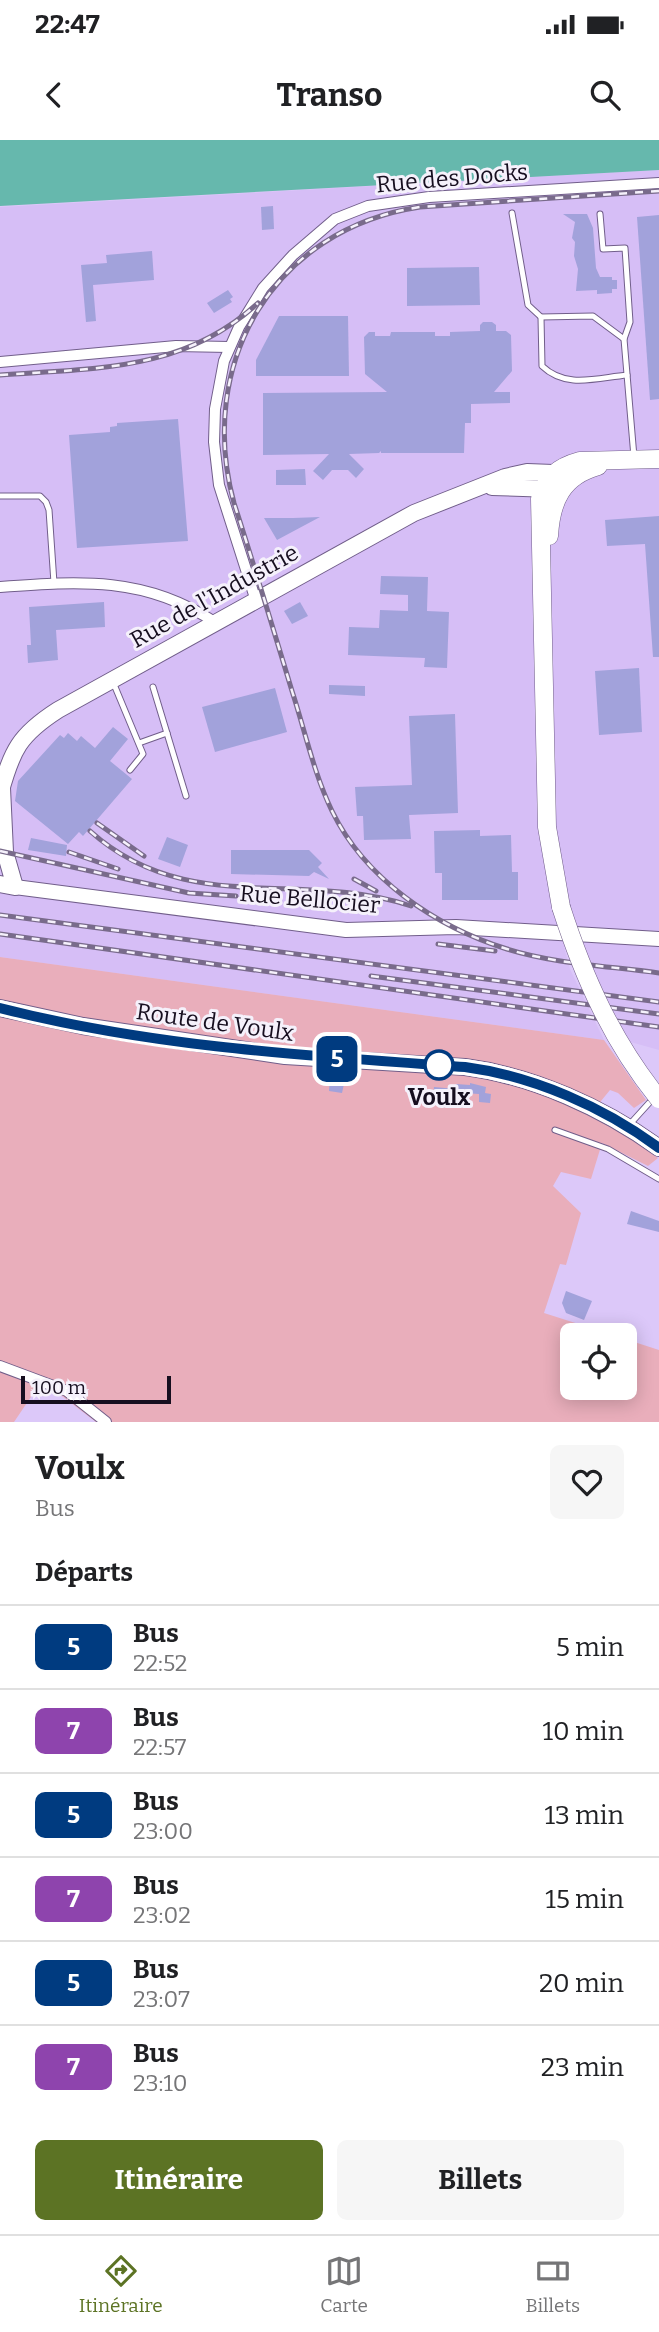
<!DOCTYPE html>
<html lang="fr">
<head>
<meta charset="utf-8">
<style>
	:root { --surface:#fff; --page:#f6f6f6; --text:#202124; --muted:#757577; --line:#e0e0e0; --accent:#5c7324 }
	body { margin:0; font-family:Bitter,serif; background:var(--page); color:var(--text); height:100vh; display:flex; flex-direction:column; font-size:26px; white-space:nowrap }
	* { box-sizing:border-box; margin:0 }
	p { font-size:23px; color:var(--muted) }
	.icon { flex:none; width:38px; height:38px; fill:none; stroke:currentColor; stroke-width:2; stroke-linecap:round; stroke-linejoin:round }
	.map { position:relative; height:1282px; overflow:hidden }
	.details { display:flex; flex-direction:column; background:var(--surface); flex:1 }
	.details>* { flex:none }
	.badge { padding:0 14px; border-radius:10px; font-size:24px; line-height:46px }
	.tools { position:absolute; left:560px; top:1183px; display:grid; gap:14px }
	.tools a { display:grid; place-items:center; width:77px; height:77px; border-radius:10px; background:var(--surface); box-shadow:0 4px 18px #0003; font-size:35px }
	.scale { position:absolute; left:21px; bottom:18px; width:150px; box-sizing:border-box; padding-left:7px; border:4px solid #160e1f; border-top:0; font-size:19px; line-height:24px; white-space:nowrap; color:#160e1f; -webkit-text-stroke:5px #f5f1fb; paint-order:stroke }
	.map>.badge { position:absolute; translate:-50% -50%; box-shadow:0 0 0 4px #fff }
	h2 { padding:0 35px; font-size:26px; line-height:63px }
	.round { display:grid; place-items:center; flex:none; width:74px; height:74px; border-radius:10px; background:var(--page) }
	.summary { display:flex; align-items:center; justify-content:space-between; height:119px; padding:0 35px }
	h1 { font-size:33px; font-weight:700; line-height:52px }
	.action { display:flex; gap:14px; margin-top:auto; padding:14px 35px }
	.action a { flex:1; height:80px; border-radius:10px; background:var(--accent); color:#fff; font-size:28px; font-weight:700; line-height:80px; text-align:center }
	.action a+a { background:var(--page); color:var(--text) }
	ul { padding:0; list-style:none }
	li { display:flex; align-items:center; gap:21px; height:84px; padding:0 35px; border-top:2px solid var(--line) }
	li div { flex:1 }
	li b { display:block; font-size:26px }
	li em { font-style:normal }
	li .badge { min-width:77px; font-weight:700; text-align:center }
	.status { display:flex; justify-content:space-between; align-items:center; height:49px; padding:0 35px; background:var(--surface); direction:ltr }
	.status svg { height:19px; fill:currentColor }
	header { display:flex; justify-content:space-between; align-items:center; height:91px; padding:0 35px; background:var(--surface); font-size:32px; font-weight:700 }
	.menu { display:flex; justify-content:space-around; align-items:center; height:98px; border-top:2px solid var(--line); background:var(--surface); font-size:19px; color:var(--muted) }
	.menu a { display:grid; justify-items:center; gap:4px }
	.menu .active { color:var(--accent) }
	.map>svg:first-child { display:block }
	.built { fill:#d6bef6 }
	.green { fill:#e9aebb }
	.water { fill:#66b8ad }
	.building { fill:#a2a2db }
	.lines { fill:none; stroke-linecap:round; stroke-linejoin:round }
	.service-casing { stroke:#715e8a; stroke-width:7 }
	.minor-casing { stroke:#715e8a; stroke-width:12 }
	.tertiary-casing { stroke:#715e8a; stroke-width:16 }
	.secondary-casing { stroke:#715e8a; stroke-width:18 }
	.primary-casing { stroke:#715e8a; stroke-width:19 }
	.service { stroke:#fff; stroke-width:5 }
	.minor { stroke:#fff; stroke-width:10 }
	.tertiary { stroke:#fff; stroke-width:14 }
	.secondary { stroke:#fff; stroke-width:16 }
	.primary { stroke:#fff; stroke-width:18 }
	.rail-casing { stroke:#796b8b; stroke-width:5 }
	.rail { stroke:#f5f1fb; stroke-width:2.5; stroke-dasharray:8; stroke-linecap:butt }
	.primary-bridge-casing { stroke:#715e8a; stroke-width:19; stroke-linecap:butt }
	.primary-bridge { stroke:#fff; stroke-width:18 }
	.line-casing { stroke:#fff; stroke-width:16 }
	.line { stroke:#003b80; stroke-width:10 }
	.stop-dot { fill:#fff; stroke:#003b80; stroke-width:3.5 }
	.labels { text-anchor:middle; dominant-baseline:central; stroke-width:6; stroke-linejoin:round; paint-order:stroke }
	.street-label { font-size:23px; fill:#160e1f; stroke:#f5f1fb }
	.stop-label { font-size:23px; font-weight:bold; fill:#160e1f; stroke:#f5f1fb }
</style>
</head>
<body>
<div class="status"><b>22:47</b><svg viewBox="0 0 49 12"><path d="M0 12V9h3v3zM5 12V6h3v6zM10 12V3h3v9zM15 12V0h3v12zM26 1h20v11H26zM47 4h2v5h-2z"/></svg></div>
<header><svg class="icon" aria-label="back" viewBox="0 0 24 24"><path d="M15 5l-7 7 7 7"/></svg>Transo<svg class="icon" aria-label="search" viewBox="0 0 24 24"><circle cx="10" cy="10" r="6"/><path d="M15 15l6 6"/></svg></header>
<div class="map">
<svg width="659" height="1282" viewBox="0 0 659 1282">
	<rect width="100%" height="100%" fill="#dcc8f9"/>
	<polygon class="built" points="659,30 659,910 627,901 585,811 564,807 570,829 604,900 0,817 0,67"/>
	<polygon class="green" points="0,817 604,900 646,960 634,968 618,953 610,950 601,961 596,979 627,996 658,1018 648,1026 602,1003 591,1039 561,1032 553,1046 581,1073 566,1125 560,1124 544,1173 613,1195 572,1195 572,1248 625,1248 625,1199 659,1210 659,1282 96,1282 58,1253 43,1245 35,1251 14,1282 0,1282"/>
	<polygon class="water" points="0,0 659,0 659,30 0,66"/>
	<g class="building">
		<polygon points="273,66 274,89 262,90 261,67"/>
		<polygon points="563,74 587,74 593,88 596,128 600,137 612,137 612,140 617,140 617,149 612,149 612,153 597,154 597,150 576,151 578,129 574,116 575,102 572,98 575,82"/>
		<polygon points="659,75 659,259 650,260 637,77"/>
		<polygon points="152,111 154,140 93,145 96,181 86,182 81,125 107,123 106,115"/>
		<polygon points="479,127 480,165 407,166 407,128"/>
		<polygon points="228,150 233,157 230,159 232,162 214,173 207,163"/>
		<polygon points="279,176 348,176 349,236 256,236 256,220"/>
		<polygon points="483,182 492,182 496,185 496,191 506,191 511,195 512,231 494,252 510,252 510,263 471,264 471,283 465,283 464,313 381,313 381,311 379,313 349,314 364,329 356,338 348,330 332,330 323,340 313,331 329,314 263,315 263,253 387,252 365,234 364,197 369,192 375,192 375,196 390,196 391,192 435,192 435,196 450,196 450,192 480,191 480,185"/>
		<polygon points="178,279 188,401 77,408 69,295 110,292 110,287 117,286 117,283"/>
		<polygon points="305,329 306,345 276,345 276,330"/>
		<polygon points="659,376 659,517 653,517 645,404 607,406 605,380"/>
		<polygon points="320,377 277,400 264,378 293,378"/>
		<polygon points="381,436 428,437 427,471 449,472 447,528 424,527 425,518 348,515 349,487 379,488 380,470 408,471 408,455 380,454"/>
		<polygon points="104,462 105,487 56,490 58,520 28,523 27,505 31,505 29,467"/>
		<polygon points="300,462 308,476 292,484 284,471"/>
		<polygon points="639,528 642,592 599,595 595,531"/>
		<polygon points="329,545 365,546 365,556 329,554"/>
		<polygon points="275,548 287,592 215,612 202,567"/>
		<polygon points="455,574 458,673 409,675 411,699 364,700 363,676 357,676 355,647 412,645 409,576"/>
		<polygon points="113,587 128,599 110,621 132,639 83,696 79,692 68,704 15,661 18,641 60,595 64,598 68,593 77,601 81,596 95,608"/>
		<polygon points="480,690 480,696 511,695 512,732 518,732 518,760 442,760 442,733 435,733 434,691"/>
		<polygon points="167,697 188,705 180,727 158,719"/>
		<polygon points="31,698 67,705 66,716 28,710"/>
		<polygon points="231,710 309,710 322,723 318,727 329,739 314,732 309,736 231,734"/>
		<polygon points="336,930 343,930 343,934 346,935 342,953 329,951 330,938 334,939"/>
		<polygon points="470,943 486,947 485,953 491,954 490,963 479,962 479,954 463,953 462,960 433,957 434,947 456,949 456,944 470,945"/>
		<polygon points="631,1071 659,1081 659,1092 627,1084"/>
		<polygon points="566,1151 592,1161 584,1180 566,1173 562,1163"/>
	</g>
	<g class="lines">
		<g class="service-casing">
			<g id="service">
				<polyline points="512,73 528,165 541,177 593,176 624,199"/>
				<polyline points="600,74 603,109 625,108 630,182 624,199 634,317"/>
				<path d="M541,177L542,226C566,249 596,238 627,235"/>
				<polyline points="0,356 40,356 46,362 49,370 54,443"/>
				<polyline points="113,542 143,614 130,630"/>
				<polyline points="153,547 186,656"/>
				<polyline points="139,603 167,593"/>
				<polyline points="630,984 649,963"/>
				<polyline points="555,990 608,1009 659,1039"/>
			</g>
		</g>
		<g class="minor-casing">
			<g id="minor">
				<polyline points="0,222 176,206 229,207"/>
				<path d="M0,447C80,441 146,436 216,483"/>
				<polyline points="256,461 219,345 214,302 215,269 224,221 239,187 263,148 293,115 335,79 368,66 429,57 659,43"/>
				<polyline points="0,1226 67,1251 106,1282"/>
			</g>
		</g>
		<g class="tertiary-casing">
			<polyline id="tertiary" points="15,747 346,790 456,787 659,799"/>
		</g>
		<g class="secondary-casing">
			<g id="secondary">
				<polyline points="492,347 553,349"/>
				<path d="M0,654C12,610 19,595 58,570L414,373L505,337L527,332L553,333"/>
				<polyline points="0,744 15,747 5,712 2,648"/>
				<path d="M0,868L83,886L285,916L465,927C533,936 604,968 659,1008"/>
			</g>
		</g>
		<g class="primary-casing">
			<g id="primary">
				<path d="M549,396C551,361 562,336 598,326"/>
				<path d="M561,767L547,687L540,359C546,337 558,327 580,321L659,319"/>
			</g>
		</g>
		<use href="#service" class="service"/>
		<use href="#minor" class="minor"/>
		<use href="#tertiary" class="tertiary"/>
		<use href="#secondary" class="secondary"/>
		<use href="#primary" class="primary"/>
		<g class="rail-casing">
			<g id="rail">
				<path d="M659,51L420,67C273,89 196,223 234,363C254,425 273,488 292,551C305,591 314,634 332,671C365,739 436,787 507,809C555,824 609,826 659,833"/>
				<path d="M0,235C95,228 183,232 258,163"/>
				<polyline points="97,683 144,716"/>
				<path d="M90,691C187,778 300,729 411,766"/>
				<polyline points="0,711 189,753 236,756"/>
				<polyline points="69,712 118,729"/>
				<polyline points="354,739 376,751"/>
				<polyline points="0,775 659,862"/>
				<polyline points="0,794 659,887"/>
				<polyline points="438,804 495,811"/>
				<polyline points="371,836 659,874"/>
			</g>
		</g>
		<use href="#rail" class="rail"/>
		<g class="primary-bridge-casing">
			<path id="primary-bridge" d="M561,767C584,838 612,901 659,959"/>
		</g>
		<use href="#primary-bridge" class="primary-bridge"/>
	</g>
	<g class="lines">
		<g class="line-casing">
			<path id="line" d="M0,868C152,907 309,916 465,927C533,936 604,967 659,1008"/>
		</g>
		<use href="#line" class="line"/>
	</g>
	<circle class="stop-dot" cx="439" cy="925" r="14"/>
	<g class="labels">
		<g class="street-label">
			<text transform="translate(452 38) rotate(-5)">Rue des Docks</text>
			<text transform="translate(214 456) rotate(-29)">Rue de l'Industrie</text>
			<text transform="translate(310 759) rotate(5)">Rue Bellocier</text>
			<text transform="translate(215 882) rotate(8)">Route de Voulx</text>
		</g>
		<g class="stop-label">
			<text x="439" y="957">Voulx</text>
		</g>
	</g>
</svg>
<div class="tools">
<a><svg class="icon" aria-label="locate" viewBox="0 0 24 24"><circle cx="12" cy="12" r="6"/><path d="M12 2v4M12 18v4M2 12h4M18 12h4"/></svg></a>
</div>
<div class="scale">100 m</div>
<b class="badge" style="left:337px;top:919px;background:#003b80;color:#fff">5</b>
</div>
<section class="details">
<div class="summary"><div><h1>Voulx</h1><p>Bus</p></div><a class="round"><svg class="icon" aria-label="heart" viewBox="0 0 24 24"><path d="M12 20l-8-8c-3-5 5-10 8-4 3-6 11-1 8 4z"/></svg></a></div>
<h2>Départs</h2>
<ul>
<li><span class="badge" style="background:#003b80;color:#fff">5</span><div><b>Bus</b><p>22:52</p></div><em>5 min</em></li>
<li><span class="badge" style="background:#8e44ad;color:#fff">7</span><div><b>Bus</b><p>22:57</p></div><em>10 min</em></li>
<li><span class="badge" style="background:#003b80;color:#fff">5</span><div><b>Bus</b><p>23:00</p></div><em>13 min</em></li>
<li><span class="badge" style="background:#8e44ad;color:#fff">7</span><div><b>Bus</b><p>23:02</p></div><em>15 min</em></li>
<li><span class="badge" style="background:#003b80;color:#fff">5</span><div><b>Bus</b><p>23:07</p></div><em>20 min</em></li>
<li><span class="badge" style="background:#8e44ad;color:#fff">7</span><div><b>Bus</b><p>23:10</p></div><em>23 min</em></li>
</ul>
<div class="action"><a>Itinéraire</a><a>Billets</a></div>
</section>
<nav class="menu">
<a class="active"><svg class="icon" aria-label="directions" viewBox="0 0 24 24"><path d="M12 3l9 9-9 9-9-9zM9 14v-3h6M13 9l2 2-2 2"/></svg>Itinéraire</a>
<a><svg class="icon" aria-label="map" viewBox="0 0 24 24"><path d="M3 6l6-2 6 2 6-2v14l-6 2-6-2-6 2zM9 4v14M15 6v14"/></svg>Carte</a>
<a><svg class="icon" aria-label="tickets" viewBox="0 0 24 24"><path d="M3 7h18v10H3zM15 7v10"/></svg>Billets</a>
</nav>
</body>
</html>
